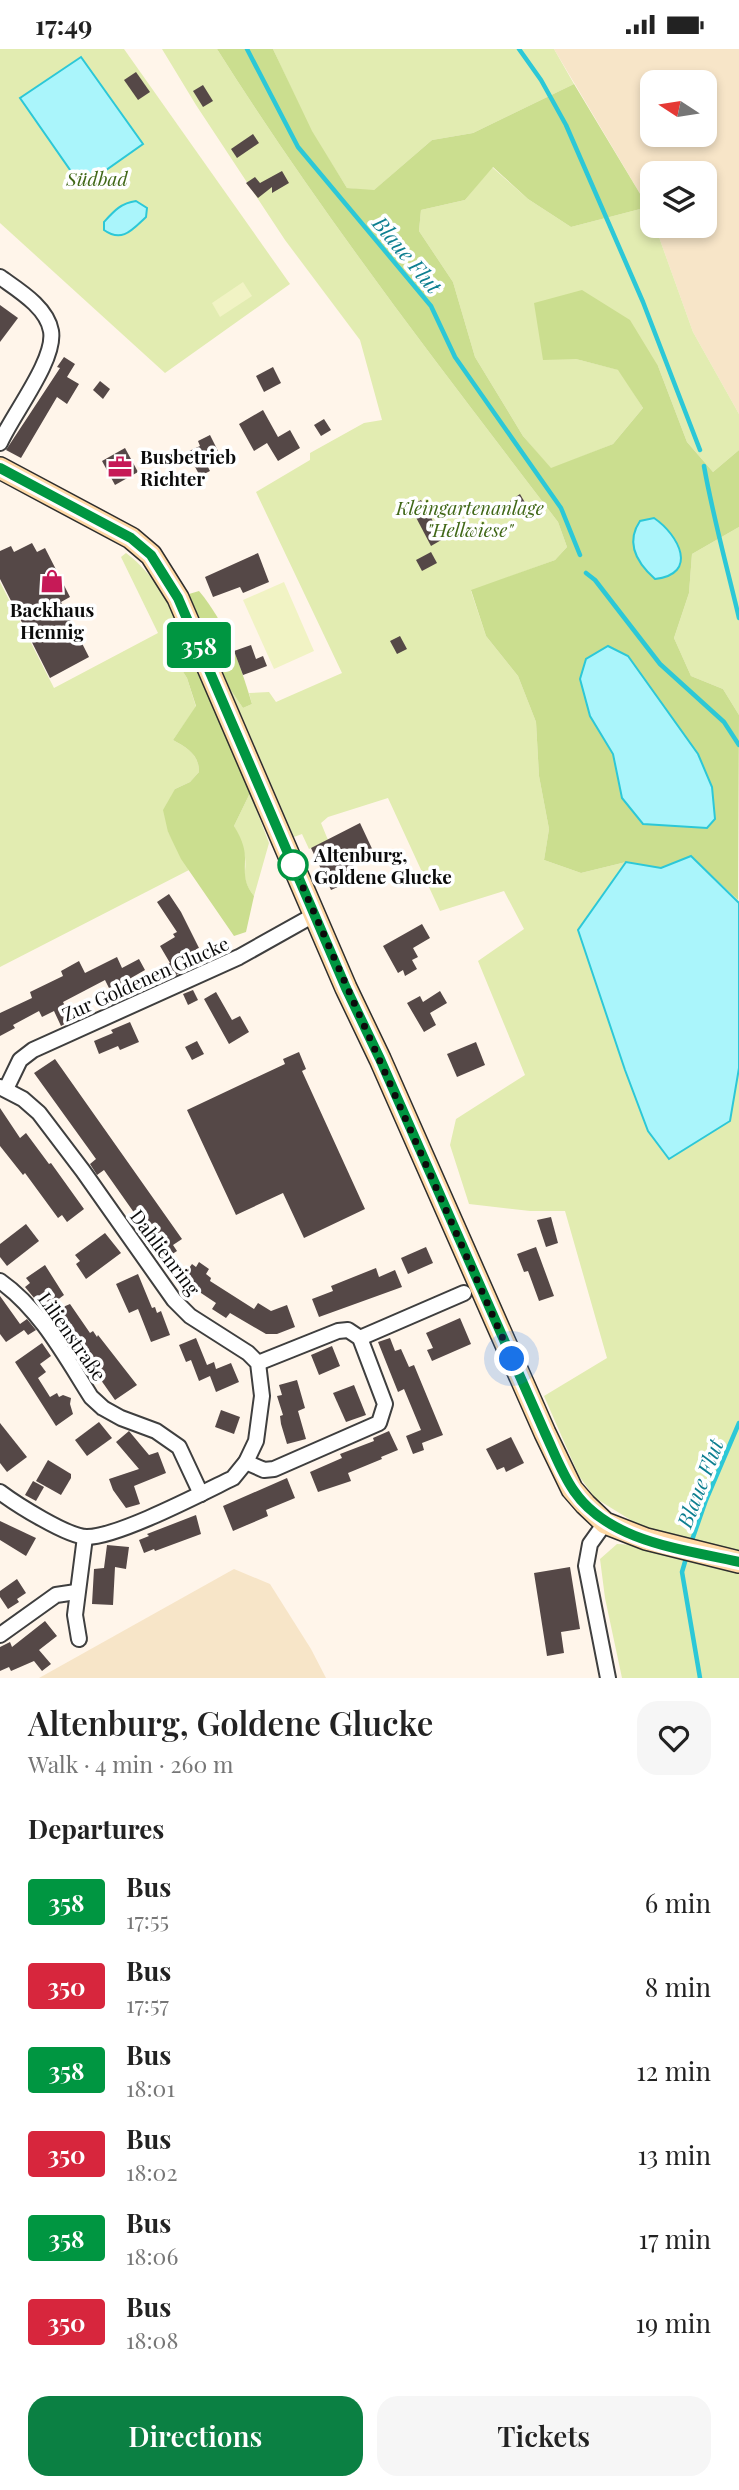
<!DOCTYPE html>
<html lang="en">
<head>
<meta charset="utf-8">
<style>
	:root { --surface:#fff; --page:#f6f6f6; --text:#222; --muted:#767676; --accent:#0b8043 }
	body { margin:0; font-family:"Playfair Display",serif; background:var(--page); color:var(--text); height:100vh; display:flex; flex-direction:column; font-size:26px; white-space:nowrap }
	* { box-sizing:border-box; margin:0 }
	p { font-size:23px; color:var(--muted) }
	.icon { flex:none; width:38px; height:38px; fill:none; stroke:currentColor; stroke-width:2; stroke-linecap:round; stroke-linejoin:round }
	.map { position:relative; height:1629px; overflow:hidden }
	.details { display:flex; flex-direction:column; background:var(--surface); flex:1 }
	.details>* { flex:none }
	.badge { padding:0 14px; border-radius:5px; font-size:24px; line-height:46px }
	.needle { width:46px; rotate:282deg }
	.controls { position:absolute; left:640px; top:21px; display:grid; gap:14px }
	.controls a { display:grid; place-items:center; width:77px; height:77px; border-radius:14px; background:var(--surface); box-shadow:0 4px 10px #0003; font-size:35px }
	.you { position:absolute; width:35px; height:35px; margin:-18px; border:5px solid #fff; border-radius:50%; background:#1a73e8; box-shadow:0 0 0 10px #1a73e833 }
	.map>.badge { position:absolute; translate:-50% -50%; box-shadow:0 0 0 4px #fff }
	h2 { padding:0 28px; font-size:26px; line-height:63px }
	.round { display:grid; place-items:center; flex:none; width:74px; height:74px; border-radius:21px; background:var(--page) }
	.headline { display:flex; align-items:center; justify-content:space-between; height:119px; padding:0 28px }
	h1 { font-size:33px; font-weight:600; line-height:52px }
	.cta { display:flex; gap:14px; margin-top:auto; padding:14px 28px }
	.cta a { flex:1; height:80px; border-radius:21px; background:var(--accent); color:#fff; font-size:28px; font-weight:600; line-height:80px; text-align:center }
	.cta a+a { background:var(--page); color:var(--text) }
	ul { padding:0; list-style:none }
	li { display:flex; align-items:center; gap:21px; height:84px; padding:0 28px }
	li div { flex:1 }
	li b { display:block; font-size:26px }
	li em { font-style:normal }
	li .badge { min-width:77px; font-weight:700; text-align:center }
	.status { display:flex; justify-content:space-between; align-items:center; height:49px; padding:0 35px; background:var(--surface); direction:ltr }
	.status svg { height:19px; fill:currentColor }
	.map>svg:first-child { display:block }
	.farmland { fill:#f7e5c8; fill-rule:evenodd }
	.green { fill:#e2ecb1 }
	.forest { fill:#cbde8f; fill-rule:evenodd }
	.pitch { fill:#f1f3c4 }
	.water { fill:#aaf5fb; stroke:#2cc8d7; stroke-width:2 }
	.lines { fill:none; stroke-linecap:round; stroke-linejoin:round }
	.stream { stroke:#2cc8d7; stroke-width:4.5 }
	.building { fill:#554847 }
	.minor-casing { stroke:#3f3f3f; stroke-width:18 }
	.secondary-casing { stroke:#2e2e2e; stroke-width:24 }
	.minor { stroke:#fff; stroke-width:14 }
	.secondary { stroke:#ffd9a5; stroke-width:21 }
	.line-casing { stroke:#fff; stroke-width:16 }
	.line { stroke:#009641; stroke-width:10 }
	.walk { stroke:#0c0c0c; stroke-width:7; stroke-dasharray:0 12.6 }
	.stop-dot { fill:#fff; stroke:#009641; stroke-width:3.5 }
	.labels { text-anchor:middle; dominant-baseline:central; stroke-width:7; stroke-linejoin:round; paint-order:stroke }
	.park-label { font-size:19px; font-style:italic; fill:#416818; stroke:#fff }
	.poi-label { font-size:19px; font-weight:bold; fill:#0c0c0c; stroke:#fff; text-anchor:start }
	.stop-label { font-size:19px; font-weight:bold; fill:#0c0c0c; stroke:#fff; text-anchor:start }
	.street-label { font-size:19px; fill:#0c0c0c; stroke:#fff }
	.water-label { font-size:21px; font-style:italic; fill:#0d7f90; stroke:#fff }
</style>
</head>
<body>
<div class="status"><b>17:49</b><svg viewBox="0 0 49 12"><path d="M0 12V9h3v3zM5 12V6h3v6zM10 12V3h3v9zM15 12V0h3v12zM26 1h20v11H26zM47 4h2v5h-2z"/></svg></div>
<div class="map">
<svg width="739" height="1629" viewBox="0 0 739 1629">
	<rect width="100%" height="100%" fill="#fff5ea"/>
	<g class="farmland">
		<path d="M554,0H739V365L693,283L655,177H705V124H653V170L648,158ZM653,33H705V86H653Z"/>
		<polygon points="234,1520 270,1535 311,1600 326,1629 39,1629"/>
	</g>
	<g class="green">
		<polygon points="0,0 124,0 290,235 165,324 0,174"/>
		<path d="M162,0H217C321,165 440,318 558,473L567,498L555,511L471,542L486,587L518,627L536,673L539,727L549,780L544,811L581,824L626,813L578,881L625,1021L648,1082L730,1072L739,1019V1629H622L605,1549L600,1510L617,1495L636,1496L634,1473L595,1449L579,1427L544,1347L607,1309L565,1162H530L469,1155L450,1096L456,1070L525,1026L478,912L524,880L504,842L440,862L388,749L328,768L321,774L328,791L309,800L302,785L294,788L230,640L243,659L252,655L249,644L269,643L276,653L342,624L256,443L310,411V404L364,374L382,371L360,291L285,191L196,56Z"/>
		<polygon points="273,0 554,0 574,35 473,84 432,91 373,142 347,139 311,82"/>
		<polygon points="492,118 528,150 571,178 648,158 653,177 655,177 693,283 739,365 739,401 713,423 687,393 658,317 576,310 619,321 643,359 613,395 551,420 523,387 475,308 453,233 419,182 421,161 465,151"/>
		<polygon points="739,478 739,666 723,640 691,627 674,589 689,544 692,505"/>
		<path d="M126,504C156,527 170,555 183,590L171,604L187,629L196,658L173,691C187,699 199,705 199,723L190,733L175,740L168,783L189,821L0,918V533L54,639L158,584L121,508Z"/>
		<path d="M250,744L269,794L254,847C238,826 249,823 244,804C242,795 237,785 234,777Z"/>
	</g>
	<g class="forest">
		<path d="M217,0H273L312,82L347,139L374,141L432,91L473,84L574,35L648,158L571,178L528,150L493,118L465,151L421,161L419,182L453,233L475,308L523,387L551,419L613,395L643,359L618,321L576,310L543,311L534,254L582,241L630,271L658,317L687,393L713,423L739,401V478L692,505L689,544L674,589L691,627L723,640L739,666L738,851L691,807L661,819L626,813L581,824L544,811L549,780L539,727L536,673L518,627L486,587L471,541L555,511L567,498L558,473C440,318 321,165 217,0ZM613,705L643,775L622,748Z"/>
		<path d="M199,542C226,574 240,615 252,655L243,659L230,640L189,545Z"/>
		<path d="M183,590L250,744L234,777C240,787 245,797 245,809C245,825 243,833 254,847L246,883L234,887L181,810L168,783L163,761L175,740L190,733L199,723C199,705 187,699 173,691L196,657L187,629L171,604Z"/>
	</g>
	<g class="pitch">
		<polygon points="243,233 252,247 220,268 212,254"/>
		<polygon points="284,533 314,602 274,620 243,551"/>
	</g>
	<g class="water">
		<polygon points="81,8 143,95 82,138 20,49"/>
		<path d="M136,152L147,159L146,168C132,181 122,194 104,181V173C114,162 121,154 136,152Z"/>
		<path d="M654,469C679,486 699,525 655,530C637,514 625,494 640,472Z"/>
		<polygon points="608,597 628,607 698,705 712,738 715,770 707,779 643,775 622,749 613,705 590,667 580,630 586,610"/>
		<polygon points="691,807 739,854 739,1019 730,1072 669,1110 648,1082 625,1021 578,881 626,813 661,819"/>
	</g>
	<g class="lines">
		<g class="stream">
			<polyline points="247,0 298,98 431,257 455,308 561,459 580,506"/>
			<polyline points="519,0 541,31 566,76 643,253 700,401"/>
			<path d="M704,417C713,468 727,518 739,569"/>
			<polyline points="586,524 595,531 660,615 724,673 739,696"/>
			<polyline points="691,1494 706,1451 739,1374"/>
			<polyline points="687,1506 682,1523 700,1629"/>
		</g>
	</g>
	<g class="building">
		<polygon points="136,23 150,43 138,51 124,31"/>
		<polygon points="203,36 213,52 203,58 193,42"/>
		<polygon points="253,85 259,94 237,109 231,100"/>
		<polygon points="282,122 289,134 272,144 272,138 258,149 246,134 255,128 260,134"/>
		<polygon points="0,256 18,269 0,293"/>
		<polygon points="64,308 75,315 67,328 79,335 67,355 57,348 21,409 6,401 60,319 57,318"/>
		<polygon points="273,318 281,334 264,343 256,327"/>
		<polygon points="100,332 110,340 103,350 93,341"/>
		<polygon points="263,361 278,388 290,381 300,399 278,412 267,394 254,402 239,375"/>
		<polygon points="324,370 331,381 321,387 314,376"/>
		<polygon points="210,386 218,402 209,407 212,414 207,416 210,422 200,427 187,403 200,397 198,392"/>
		<polygon points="125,399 138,423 115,436 102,412"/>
		<polygon points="520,445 527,457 517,463 510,452"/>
		<polygon points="421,451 443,490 431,497 410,457"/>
		<polygon points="32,494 37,503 45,499 70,548 61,553 89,608 50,629 0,530 0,502 11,497 14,503"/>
		<polygon points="431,503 437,514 422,522 416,511"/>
		<polygon points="258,504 269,533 243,544 240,538 213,548 205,528"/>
		<polygon points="400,587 407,600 397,605 390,592"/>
		<polygon points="251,596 256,610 263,607 267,617 243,626 234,602"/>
		<polygon points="360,774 375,806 348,819 353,831 331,841 311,799"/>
		<polygon points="169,845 181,863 199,899 179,910 186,921 174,927 167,916 170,914 160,897 175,888 173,885 177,883 157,853"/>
		<polygon points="422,875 430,889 413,899 418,908 412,911 417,920 405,927 403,921 398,924 383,897"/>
		<polygon points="117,908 122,919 139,910 145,921 110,941 105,931 63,953 72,971 61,977 54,962 42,968 39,962 13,976 15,979 0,987 0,964 32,949 30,943 63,927 61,922 79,912 85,924"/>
		<polygon points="193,941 198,951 188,956 183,945"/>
		<polygon points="440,942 447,954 430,964 436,976 424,983 407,954 420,947 423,953"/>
		<polygon points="216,943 232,971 240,967 249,983 229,995 204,950"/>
		<polygon points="130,973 139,993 120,1001 118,997 99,1005 94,992 113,984 111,981"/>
		<polygon points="197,992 204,1005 192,1011 185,998"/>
		<polygon points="476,993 485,1016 457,1028 447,1005"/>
		<polygon points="299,1003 306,1020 302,1022 365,1160 304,1189 283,1144 236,1166 187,1061 285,1015 283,1010"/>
		<polygon points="55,1010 182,1190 173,1196 177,1202 166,1209 104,1121 97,1126 90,1115 96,1110 34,1024"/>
		<polygon points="0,1059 20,1089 26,1084 49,1115 51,1114 84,1160 67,1173 62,1166 58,1169 25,1124 23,1126 0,1097"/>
		<polygon points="551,1168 558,1194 546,1198 537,1171"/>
		<polygon points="26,1175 39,1192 7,1217 0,1208 0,1195"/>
		<polygon points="105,1184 121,1204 86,1230 76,1215 80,1212 75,1206"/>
		<polygon points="426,1198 433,1214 408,1225 401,1209"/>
		<polygon points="536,1198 554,1247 539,1252 528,1222 524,1223 517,1205"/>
		<polygon points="199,1213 209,1220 206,1225 211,1229 210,1232 254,1260 258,1254 271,1262 287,1256 295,1278 277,1285 266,1285 230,1264 226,1269 212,1260 216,1254 195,1240 193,1243 179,1233 192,1215 196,1218"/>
		<polygon points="45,1216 64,1246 44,1261 25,1238 30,1234 26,1229"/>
		<polygon points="376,1219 379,1228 395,1221 402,1238 319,1268 312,1250 333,1242 331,1237"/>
		<polygon points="138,1225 152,1259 155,1258 157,1264 161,1262 170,1286 151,1293 138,1260 129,1264 116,1235"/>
		<polygon points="0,1247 20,1275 27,1270 36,1281 28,1286 24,1281 6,1293 0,1285"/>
		<polygon points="70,1255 90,1284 93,1282 97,1288 98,1286 137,1336 115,1351 91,1317 89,1318 77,1302 83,1297 69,1278 62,1283 49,1264"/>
		<polygon points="460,1269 471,1295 432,1312 427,1301 433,1299 426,1284"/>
		<polygon points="196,1289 207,1316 214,1313 216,1320 231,1314 239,1333 216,1343 210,1327 199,1332 191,1311 186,1313 179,1296"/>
		<polygon points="390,1289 395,1302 401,1300 409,1318 414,1316 443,1386 422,1394 424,1401 413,1405 406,1387 421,1381 404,1340 398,1343 378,1293"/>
		<polygon points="42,1294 51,1307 40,1315 46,1323 38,1329 50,1348 57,1344 59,1348 63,1346 71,1349 70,1355 73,1365 56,1377 15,1313"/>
		<polygon points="332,1297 340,1317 319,1326 311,1306"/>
		<polygon points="297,1331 305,1359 298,1362 306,1390 287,1395 281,1375 280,1367 283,1366 277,1347 282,1346 279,1336"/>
		<polygon points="354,1336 366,1366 346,1373 333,1344"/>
		<polygon points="221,1361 240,1368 234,1385 215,1378"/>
		<polygon points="99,1373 112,1389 87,1407 75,1391"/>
		<polygon points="0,1374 27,1408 7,1423 0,1414"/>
		<polygon points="129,1382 149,1406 158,1403 166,1424 134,1437 140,1455 126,1459 113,1441 109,1430 139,1420 116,1393"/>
		<polygon points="389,1382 398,1401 381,1408 382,1410 348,1424 351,1432 318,1443 310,1423 342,1409 340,1405 374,1392 373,1389"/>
		<polygon points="511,1388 524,1414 506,1423 504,1418 497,1421 486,1400"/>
		<polygon points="48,1411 71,1425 71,1429 61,1446 36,1432"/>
		<polygon points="287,1429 295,1449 266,1461 268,1467 233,1482 223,1457"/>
		<polygon points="33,1432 44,1438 36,1452 25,1446"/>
		<polygon points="196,1466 201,1485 155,1502 154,1500 144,1504 139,1491 149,1487 147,1485"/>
		<polygon points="0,1472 36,1489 26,1507 0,1491"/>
		<polygon points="107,1496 129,1498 126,1520 115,1518 113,1556 92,1555 94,1520 104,1519"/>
		<polygon points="570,1518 580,1580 561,1583 564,1604 547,1607 534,1524"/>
		<polygon points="17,1530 26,1544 17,1550 19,1553 8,1560 0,1548 0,1542"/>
		<polygon points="45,1572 57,1587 39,1601 51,1615 42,1622 34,1612 11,1622 9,1618 0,1622 0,1598 10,1593 12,1598"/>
	</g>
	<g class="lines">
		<g class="minor-casing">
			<g id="minor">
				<path d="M0,228C18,241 47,258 51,282C56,311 12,366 0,394"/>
				<path d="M0,1038L23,1050L39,1064L83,1122L174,1251L190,1267L248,1304L258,1314L262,1347L256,1392L246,1413L233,1429C202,1444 118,1488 87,1488C68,1488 16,1455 0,1443"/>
				<polyline points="6,1040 20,1011 33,1001 239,908 314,866"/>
				<path d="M0,1232C40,1260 65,1307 91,1348L103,1359L121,1369L156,1382L179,1398L201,1445"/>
				<polyline points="360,1289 464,1244"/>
				<polyline points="246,1413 264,1421 274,1420 379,1374 385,1355 360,1289 348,1281 338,1282 258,1314"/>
				<polyline points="605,1474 590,1495 586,1517 608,1629"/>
				<polyline points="0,1586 56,1546 76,1543"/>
				<polyline points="79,1590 75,1566 85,1488"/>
			</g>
		</g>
		<g class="secondary-casing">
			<polyline id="secondary" points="0,419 131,489 151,506 178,549 346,939 380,1010 545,1384 572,1440 585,1455 605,1474 646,1490 739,1513"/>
		</g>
		<use href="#minor" class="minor"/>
		<use href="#secondary" class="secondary"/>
	</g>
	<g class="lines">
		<g class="line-casing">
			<path id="line" d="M0,419L131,489L151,506L178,549L346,939L380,1010L545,1384C554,1403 562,1425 574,1442C609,1493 683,1500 739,1513"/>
		</g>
		<use href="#line" class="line"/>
		<polyline class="walk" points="293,816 512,1310"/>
	</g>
	<defs>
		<g id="office-bare" transform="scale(1.89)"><path d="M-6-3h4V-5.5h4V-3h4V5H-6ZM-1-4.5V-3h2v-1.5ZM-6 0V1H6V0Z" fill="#c61a57" stroke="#fff" stroke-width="2.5" paint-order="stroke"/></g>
		<g id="shop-bare" transform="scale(1.89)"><path d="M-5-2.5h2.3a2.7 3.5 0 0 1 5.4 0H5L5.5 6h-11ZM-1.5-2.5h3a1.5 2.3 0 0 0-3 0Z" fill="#c61a57" stroke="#fff" stroke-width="2.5" paint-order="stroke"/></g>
	</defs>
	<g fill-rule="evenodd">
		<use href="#office-bare" x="120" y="418"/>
		<use href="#shop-bare" x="52" y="532"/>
	</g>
	<circle class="stop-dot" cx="293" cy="816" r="14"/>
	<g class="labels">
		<g class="park-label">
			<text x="97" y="129">Südbad</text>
			<text x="470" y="458">Kleingartenanlage<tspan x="470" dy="22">"Hellwiese"</tspan></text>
		</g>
		<g class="poi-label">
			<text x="140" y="407">Busbetrieb<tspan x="140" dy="22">Richter</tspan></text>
			<text x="52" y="560" text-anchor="middle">Backhaus<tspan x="52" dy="22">Hennig</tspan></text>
		</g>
		<g class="stop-label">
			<text x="314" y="805">Altenburg,<tspan x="314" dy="22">Goldene Glucke</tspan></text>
		</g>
		<g class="street-label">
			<text transform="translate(145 929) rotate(-24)">Zur Goldenen Glucke</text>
			<text transform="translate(166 1203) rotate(53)">Dahlienring</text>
			<text transform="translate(73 1287) rotate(55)">Lilienstraße</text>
		</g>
		<g class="water-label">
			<text transform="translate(408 205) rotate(50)">Blaue Flut</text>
			<text transform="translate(699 1434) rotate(-69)">Blaue Flut</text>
		</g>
	</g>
</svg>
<div class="controls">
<a><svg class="needle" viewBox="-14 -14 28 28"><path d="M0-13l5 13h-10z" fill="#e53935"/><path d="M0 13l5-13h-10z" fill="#767676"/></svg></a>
<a><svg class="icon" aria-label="layers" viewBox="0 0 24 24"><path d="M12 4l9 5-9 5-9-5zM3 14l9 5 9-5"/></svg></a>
</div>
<div class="you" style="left:512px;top:1310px"></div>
<b class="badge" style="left:199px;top:596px;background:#009641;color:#fff">358</b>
</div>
<section class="details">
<div class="headline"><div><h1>Altenburg, Goldene Glucke</h1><p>Walk · 4 min · 260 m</p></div><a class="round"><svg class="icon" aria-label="heart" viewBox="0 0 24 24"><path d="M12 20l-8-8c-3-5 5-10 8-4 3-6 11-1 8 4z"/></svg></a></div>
<h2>Departures</h2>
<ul>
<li><span class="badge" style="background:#009641;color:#fff">358</span><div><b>Bus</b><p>17:55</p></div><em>6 min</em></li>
<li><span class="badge" style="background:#d7263d;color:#fff">350</span><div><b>Bus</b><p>17:57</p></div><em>8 min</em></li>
<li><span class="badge" style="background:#009641;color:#fff">358</span><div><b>Bus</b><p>18:01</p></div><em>12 min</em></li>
<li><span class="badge" style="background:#d7263d;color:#fff">350</span><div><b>Bus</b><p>18:02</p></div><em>13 min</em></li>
<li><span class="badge" style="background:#009641;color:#fff">358</span><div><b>Bus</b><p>18:06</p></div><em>17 min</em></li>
<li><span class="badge" style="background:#d7263d;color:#fff">350</span><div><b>Bus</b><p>18:08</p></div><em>19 min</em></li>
</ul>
<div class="cta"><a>Directions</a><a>Tickets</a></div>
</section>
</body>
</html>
